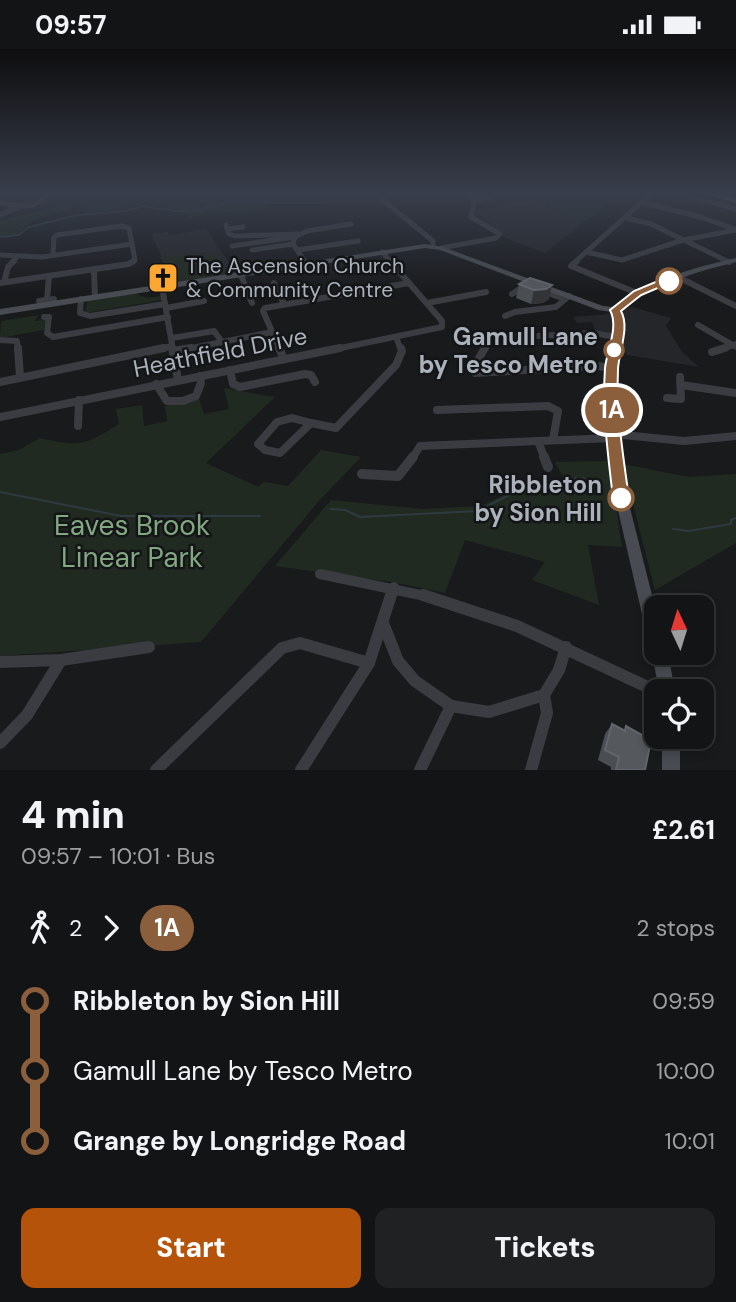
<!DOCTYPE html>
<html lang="en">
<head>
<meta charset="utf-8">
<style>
	:root { --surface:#131415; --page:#202122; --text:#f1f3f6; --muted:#9d9ea0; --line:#323334; --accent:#b45309 }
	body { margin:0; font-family:"DM Sans",sans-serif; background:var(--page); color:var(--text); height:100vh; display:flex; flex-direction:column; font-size:26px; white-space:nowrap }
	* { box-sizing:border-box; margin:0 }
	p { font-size:23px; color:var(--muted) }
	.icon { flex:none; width:38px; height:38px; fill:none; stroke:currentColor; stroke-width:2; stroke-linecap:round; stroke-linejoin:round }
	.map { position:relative; height:721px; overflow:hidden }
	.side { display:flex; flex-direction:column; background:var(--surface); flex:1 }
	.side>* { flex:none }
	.badge { padding:0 14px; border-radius:23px; font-size:24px; line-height:46px }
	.needle { width:46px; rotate:356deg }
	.fabs { position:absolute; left:644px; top:546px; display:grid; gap:14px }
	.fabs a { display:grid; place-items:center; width:70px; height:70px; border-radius:14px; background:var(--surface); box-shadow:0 4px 10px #0003,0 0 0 2px var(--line); font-size:35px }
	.map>.badge { position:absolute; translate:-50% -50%; box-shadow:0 0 0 4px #fff }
	.legs { display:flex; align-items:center; gap:10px; height:77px; padding:0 21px; font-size:23px }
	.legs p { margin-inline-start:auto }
	.overview { display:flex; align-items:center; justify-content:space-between; height:119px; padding:0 21px }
	h1 { font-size:38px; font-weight:800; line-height:52px }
	.primary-button { display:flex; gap:14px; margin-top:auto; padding:14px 21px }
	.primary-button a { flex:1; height:80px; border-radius:14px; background:var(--accent); color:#fff; font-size:28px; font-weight:800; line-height:80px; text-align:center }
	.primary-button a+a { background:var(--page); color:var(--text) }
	ul { padding:0 21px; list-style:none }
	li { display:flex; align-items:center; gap:24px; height:70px; font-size:26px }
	li i { display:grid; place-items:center; width:10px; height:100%; margin:0 9px; background:currentColor }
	li i::after { content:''; width:18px; height:18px; margin:-9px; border:5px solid; border-radius:50%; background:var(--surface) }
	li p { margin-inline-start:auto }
	li:first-child i { background:linear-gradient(#0000 50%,currentColor 0) }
	li:last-child i { background:linear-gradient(currentColor 50%,#0000 0) }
	.status { display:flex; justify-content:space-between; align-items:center; height:49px; padding:0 35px; background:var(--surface); direction:ltr }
	.status svg { height:19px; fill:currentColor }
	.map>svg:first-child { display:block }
	.built { fill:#252629 }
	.green { fill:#212a21 }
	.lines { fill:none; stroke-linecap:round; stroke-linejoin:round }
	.stream { stroke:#2e3a41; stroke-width:2 }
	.street-far4 { stroke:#3a3c41; stroke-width:5 }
	.street-far3 { stroke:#3a3c41; stroke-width:6 }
	.street-far2 { stroke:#3a3c41; stroke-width:8 }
	.street-far1 { stroke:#3a3c41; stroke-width:10 }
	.street { stroke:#3a3c41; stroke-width:12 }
	.secondary { fill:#484b51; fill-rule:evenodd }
	.highway { fill:#666a72; fill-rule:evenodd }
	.wall { fill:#4a4d51 }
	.shaded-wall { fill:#323437 }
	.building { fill:#55585d; stroke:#62666c; stroke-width:2 }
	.line-1 { fill:#8b5e3c; stroke:#fff; stroke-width:2 }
	.stop-1-dot { fill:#fff; stroke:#8b5e3c; stroke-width:3.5 }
	.labels { text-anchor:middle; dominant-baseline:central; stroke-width:5; stroke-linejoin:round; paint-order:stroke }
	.far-poi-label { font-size:21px; fill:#abb2bc; stroke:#141517; text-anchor:start }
	.stop-label { font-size:24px; font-weight:bold; fill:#abb2bc; stroke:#141517; text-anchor:end }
	.street-label { font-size:24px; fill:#abb2bc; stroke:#141517 }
	.near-park-label { font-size:28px; fill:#82a881; stroke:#141517 }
</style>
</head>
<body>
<div class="status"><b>09:57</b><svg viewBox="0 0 49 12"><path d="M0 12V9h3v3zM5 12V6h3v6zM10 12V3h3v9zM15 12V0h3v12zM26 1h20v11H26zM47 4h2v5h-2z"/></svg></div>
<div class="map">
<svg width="736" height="721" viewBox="0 0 736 721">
	<rect width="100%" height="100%" fill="#191a1c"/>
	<g class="built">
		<polygon points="537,151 557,164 585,172 545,204 506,189 476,162 493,159 499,155"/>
		<polygon points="206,180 236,224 174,233 151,185 168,183 170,186"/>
		<polygon points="632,258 671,269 666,277 682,303 699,318 627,306 611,288 595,281 592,273 577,274 573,268 608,265"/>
	</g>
	<g class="green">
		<polygon points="81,143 258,143 262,150 289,143 354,143 321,154 265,154 266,161 207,164 191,169 176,160 146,155 94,164 85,164 86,159 78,158 33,171 17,185 0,187 0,172 53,158 58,149"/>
		<polygon points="529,143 624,143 586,172 558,164"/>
		<polygon points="217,206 230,224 174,233 160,208"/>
		<polygon points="134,244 147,249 162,247 162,251 85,264 87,252"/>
		<polygon points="39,266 34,272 46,271 44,281 0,289 1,272"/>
		<path d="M224,339L275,348L206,414L258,438L264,433L288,437L321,401L361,408L318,453L201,593L0,607V405L19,401L40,389C80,398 84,397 119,375L116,360L142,356L144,377L167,372L165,357L199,350L204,365L229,360Z"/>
		<polygon points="609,412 622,498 588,496 599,556 532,531 545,513 465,491 445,544 392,533 275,517 331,451 423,460 481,457 520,438 566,433 555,413"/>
		<polygon points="623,415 688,428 736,425 736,494 655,541"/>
	</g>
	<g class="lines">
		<g class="stream">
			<polyline points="0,188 18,186 29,178 78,166 126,162 143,157 176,162 205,161 207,158 217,159 218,156 228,154 324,154 359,143"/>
			<polyline points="0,443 121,467 260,467"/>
			<polyline points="331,460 345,461 360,468 478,462 515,443 564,437 569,430 584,429"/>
			<polyline points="673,480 688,482 731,475 731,471 736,469"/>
		</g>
		<g class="street-far4">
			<polyline points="373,143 433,192 433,197"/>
			<polyline points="675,143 736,160"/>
			<polyline points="474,152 470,147 484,144"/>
			<path d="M0,154C18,156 31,162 45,148L41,143"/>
			<polyline points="643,154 701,168 734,180"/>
			<polyline points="0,166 17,159"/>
			<polyline points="626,169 651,175 729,213"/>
			<polyline points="226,176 229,185 235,187 299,185"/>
			<polyline points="227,180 243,178"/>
			<polyline points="232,197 295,188"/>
			<polyline points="441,199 496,189 500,185 471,168 474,152 508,143"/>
			<polyline points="252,201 293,195"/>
			<polyline points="297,201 358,192"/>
			<polyline points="382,203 391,213"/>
			<polyline points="586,203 622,211 683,191 736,181"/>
			<polyline points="0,206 42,208 132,195"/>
			<polyline points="53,206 54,188 57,186 121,177 129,179 135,211 131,213"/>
			<polyline points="12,213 18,207"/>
			<polyline points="305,213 293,195 295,188 307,182 351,175"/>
			<polyline points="575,213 653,143"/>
		</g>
		<g class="street-far3">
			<polyline points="304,212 306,215"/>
			<polyline points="577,212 571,217 637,244"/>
			<polyline points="726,212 729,213"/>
			<polyline points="94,221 95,248"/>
			<polyline points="241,226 252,254"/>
			<polyline points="678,228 736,257"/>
			<polyline points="4,233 8,218 14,212"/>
			<polyline points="0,234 129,215 134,212"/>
			<polyline points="274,234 284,255"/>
			<polyline points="162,238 173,301"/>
			<polyline points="542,242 565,250"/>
			<polyline points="512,245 526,236"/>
			<polyline points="81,250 80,264 90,267 165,255"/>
			<polyline points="47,251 49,227"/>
			<polyline points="39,252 54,250"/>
			<polyline points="427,254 486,243"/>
			<polyline points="166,259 204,252"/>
			<polyline points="505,267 515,263 556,258 569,247"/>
			<polyline points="44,268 49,268 47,284 53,288 168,268"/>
			<polyline points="698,276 736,298"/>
			<polyline points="396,288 401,301"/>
			<polyline points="172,289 214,282 222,293"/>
			<polyline points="480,290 593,284 616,288"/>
			<polyline points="0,291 17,292 18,301"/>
			<polyline points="155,301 172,297"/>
			<polyline points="182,301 272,283"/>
			<polyline points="280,301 263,262 265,259 409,234"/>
			<polyline points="331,301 442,278 442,272 390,212"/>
			<polyline points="484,301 491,289"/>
			<polyline points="719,301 736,295"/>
		</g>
		<g class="street-far2">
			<polyline points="18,299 20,328"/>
			<polyline points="172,299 178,331"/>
			<polyline points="279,299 284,310"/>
			<polyline points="485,299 473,319 475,324 597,317 612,319"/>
			<polyline points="174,302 191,299"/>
			<polyline points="712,303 725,299"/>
			<polyline points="230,321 233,335 240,338 305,325 311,326 315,333"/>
			<polyline points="0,333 164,299"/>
			<polyline points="156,335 167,352 183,352 196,347 201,334 200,327"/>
			<polyline points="681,336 736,344"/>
			<polyline points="667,349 681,350 680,328"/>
			<polyline points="437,361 548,357 558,362 553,391"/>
			<polyline points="0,368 340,299"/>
			<polygon points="292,369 311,374 280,404 265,401 258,395 277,373"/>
			<polyline points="311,374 336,379 396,316 402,302 401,299"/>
			<polyline points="78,377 79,351"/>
			<polyline points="613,385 684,392 736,387"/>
			<polyline points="538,392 545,410"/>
			<polyline points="412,410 420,397 613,389"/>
		</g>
		<g class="street-far1">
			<polyline points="544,408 548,418"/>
			<polyline points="362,425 398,427 413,408"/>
			<polyline points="320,525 430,548"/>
			<polyline points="391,548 394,538"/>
		</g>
		<g class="street">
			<polyline points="423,546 517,577 656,642"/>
			<polyline points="383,574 398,612 415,632 451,657 489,663 544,646 559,621 566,598"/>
			<polyline points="0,613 61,611 149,598"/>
			<polyline points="0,694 27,666 61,611"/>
			<polyline points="156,721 282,599 300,594 369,614"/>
			<polyline points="301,721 369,614 391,546"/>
			<polyline points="420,721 451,657"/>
			<polyline points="531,721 547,664 544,646"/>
		</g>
		<g class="secondary">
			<path d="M425,195L443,198L603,257L613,258C650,231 692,219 736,209V213C694,223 654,236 620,262L624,270L617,319V371L623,431L656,562V604H668L675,642H659L652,604L656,598L651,596L648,591L611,431L607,371V319L616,270L612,263L598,261L440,201L425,199L0,266V260Z"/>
			<rect x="662" y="688" width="18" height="33"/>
		</g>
		<polygon class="highway" points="701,143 715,143 736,149 736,154"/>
	</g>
	<g class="wall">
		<polygon points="530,229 549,250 543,254 531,255 516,249 519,235"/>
		<polygon points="612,675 624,681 626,677 645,721 611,721 611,718 598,711 605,685"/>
	</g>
	<g class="shaded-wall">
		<polygon points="167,228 168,232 158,233 157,230"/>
		<polygon points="552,236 549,250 543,254 531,255 534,241"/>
	</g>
	<g class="building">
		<polygon points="166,222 167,228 157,230 156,224"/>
		<polygon points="530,229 552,236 546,240 534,241 519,235"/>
		<polygon points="612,675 625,682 626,677 651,691 645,721 616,721 619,708 605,701"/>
	</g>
	<linearGradient id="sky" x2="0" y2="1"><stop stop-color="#0e0e0f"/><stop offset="0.59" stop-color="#383e4b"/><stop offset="1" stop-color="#383e4b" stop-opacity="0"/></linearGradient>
	<rect width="736" height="244" fill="url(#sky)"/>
	<path class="line-1" d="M665,229L674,232L641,246L621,262C630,278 619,302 618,320C616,363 623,406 629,449L621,455L613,449C608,406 602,363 605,319C607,301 619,278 610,261L634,242Z"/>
	<defs>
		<g id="church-square" transform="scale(1.575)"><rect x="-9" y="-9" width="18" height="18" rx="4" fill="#fca731" stroke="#141517"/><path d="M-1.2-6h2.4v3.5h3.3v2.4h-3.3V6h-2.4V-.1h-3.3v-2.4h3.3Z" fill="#111"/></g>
	</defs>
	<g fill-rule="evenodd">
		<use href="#church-square" x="163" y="229"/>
	</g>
	<g class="stop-1-dot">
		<circle cx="669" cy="232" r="12"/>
		<circle cx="614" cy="301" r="9"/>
		<circle cx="621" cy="449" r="12"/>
	</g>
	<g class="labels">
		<g class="far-poi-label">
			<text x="186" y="217">The Ascension Church<tspan x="186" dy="24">&amp; Community Centre</tspan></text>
		</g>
		<g class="stop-label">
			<text x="598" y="287">Gamull Lane<tspan x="598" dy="28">by Tesco Metro</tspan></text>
			<text x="602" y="435">Ribbleton<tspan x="602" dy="28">by Sion Hill</tspan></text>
		</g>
		<g class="street-label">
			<text transform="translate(220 303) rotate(-11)">Heathfield Drive</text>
		</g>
		<g class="near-park-label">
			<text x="132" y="476">Eaves Brook<tspan x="132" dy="32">Linear Park</tspan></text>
		</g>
	</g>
</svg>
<div class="fabs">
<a><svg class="needle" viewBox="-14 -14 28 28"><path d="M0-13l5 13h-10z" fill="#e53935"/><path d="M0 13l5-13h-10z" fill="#9d9ea0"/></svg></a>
<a><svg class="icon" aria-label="locate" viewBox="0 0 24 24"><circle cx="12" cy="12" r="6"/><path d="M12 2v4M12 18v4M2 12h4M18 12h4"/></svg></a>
</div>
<b class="badge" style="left:612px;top:361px;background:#8b5e3c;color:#fff">1A</b>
</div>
<section class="side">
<div class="overview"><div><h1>4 min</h1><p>09:57 – 10:01 · Bus</p></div><b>£2.61</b></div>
<div class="legs"><svg class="icon" aria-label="walk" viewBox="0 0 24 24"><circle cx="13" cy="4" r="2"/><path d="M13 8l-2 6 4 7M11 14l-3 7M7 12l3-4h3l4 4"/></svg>2<svg class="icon" aria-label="forward" viewBox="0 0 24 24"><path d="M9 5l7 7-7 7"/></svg><b class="badge" style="background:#8b5e3c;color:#fff">1A</b><p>2 stops</p></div>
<ul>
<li><i style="color:#8b5e3c"></i><b>Ribbleton by Sion Hill</b><p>09:59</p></li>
<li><i style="color:#8b5e3c"></i><span>Gamull Lane by Tesco Metro</span><p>10:00</p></li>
<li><i style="color:#8b5e3c"></i><b>Grange by Longridge Road</b><p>10:01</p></li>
</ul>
<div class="primary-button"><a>Start</a><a>Tickets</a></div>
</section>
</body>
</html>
